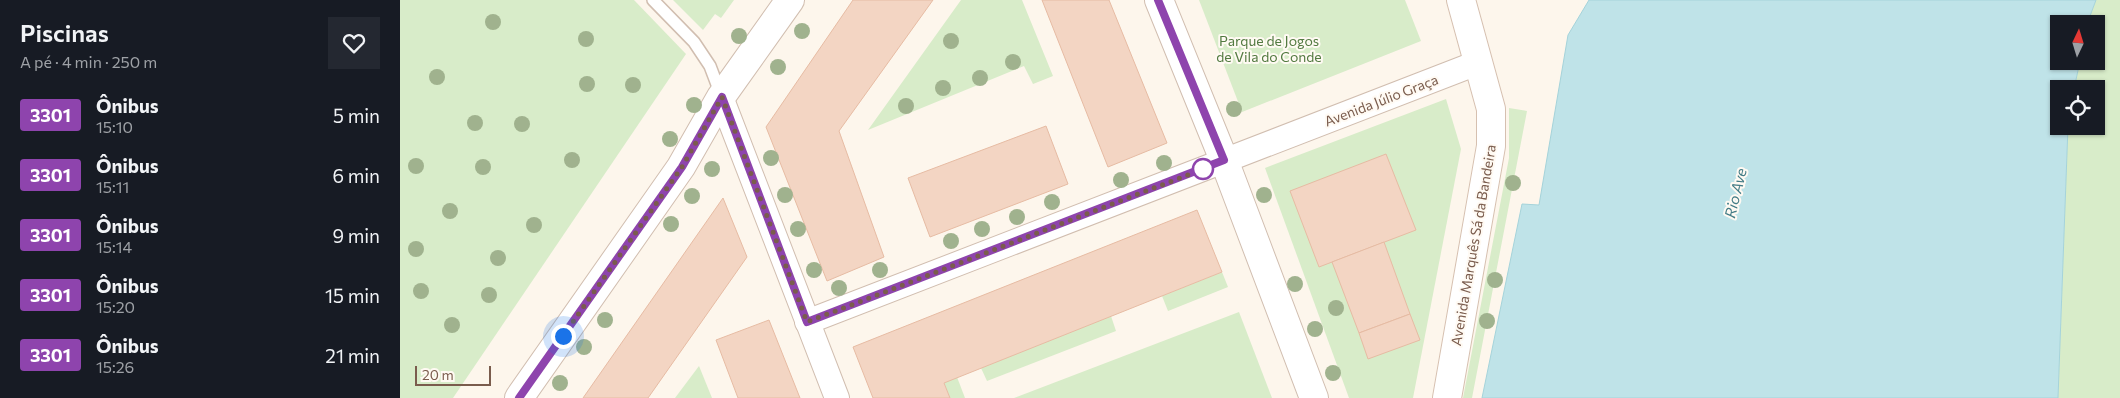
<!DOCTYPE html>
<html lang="pt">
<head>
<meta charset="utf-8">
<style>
	:root { --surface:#171b24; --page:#242831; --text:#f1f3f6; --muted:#9ea1a6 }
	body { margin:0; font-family:Commissioner,sans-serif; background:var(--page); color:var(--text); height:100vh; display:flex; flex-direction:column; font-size:19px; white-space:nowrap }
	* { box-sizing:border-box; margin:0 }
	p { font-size:16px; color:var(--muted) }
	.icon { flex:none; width:28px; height:28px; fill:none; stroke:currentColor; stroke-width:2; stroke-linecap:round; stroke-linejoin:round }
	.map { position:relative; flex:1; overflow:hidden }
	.drawer { display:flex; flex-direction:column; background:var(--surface); width:400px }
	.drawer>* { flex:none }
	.badge { padding:0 10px; border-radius:4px; font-size:18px; line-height:32px }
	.needle { width:32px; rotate:4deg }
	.tools { position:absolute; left:1650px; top:15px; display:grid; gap:10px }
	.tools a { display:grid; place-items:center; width:55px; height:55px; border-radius:0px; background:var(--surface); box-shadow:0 1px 4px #0004; font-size:25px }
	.scale { position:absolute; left:15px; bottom:12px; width:76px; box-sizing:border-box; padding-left:5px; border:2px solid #7a5c4d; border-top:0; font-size:14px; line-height:18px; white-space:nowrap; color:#7a5c4d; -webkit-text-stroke:4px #fffaf3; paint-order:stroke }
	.you { position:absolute; width:25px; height:25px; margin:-12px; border:4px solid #fff; border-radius:50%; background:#1a73e8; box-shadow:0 0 0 8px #1a73e833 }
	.map>.badge { position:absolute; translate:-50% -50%; box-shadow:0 0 0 2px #fff }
	.round { display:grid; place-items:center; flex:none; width:52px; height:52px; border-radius:0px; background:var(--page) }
	.head { display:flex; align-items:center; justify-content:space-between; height:85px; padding:0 20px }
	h1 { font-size:24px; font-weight:600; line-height:38px }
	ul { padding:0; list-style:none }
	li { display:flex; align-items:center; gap:15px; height:60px; padding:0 20px }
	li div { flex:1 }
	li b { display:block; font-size:19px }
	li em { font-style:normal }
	li .badge { min-width:55px; font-weight:700; text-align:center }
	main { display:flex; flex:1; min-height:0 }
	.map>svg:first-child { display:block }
	.green { fill:#d8ecc9 }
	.water { fill:#bfe3e8; stroke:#a5d3da }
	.building { fill:#f3d5c3; stroke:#e6bba3 }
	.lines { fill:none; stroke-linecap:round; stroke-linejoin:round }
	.service-casing { stroke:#d1beb0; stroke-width:14 }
	.minor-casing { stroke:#d1beb0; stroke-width:26 }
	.tertiary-casing { stroke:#d1beb0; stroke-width:30 }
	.secondary-casing { stroke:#d6c0b0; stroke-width:30 }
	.service { stroke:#fff; stroke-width:11 }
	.minor { stroke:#fff; stroke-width:24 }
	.tertiary { stroke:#fff; stroke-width:28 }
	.secondary { stroke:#fff; stroke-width:28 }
	.tree { fill:#a0b28e }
	.line-casing { stroke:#fff; stroke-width:11 }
	.line { stroke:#8e44ad; stroke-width:8 }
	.walk { stroke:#7a5c4d; stroke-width:5; stroke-dasharray:0 9 }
	.stop-dot { fill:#fff; stroke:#8e44ad; stroke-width:2.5 }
	.labels { text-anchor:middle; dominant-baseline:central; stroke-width:4; stroke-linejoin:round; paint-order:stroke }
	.park-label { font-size:14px; fill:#537a41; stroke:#fffaf3 }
	.street-label { font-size:14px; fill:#7a5c4d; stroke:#fffaf3 }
	.water-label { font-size:15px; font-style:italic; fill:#437c86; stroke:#fffaf3 }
</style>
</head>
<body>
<main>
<section class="drawer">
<div class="head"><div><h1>Piscinas</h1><p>A pé · 4 min · 250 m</p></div><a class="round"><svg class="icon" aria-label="heart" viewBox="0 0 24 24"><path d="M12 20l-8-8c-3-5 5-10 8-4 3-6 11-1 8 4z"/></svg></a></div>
<ul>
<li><span class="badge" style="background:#8e44ad;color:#fff">3301</span><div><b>Ônibus</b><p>15:10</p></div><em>5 min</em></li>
<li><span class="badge" style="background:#8e44ad;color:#fff">3301</span><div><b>Ônibus</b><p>15:11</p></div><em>6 min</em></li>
<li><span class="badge" style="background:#8e44ad;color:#fff">3301</span><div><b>Ônibus</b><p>15:14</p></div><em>9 min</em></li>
<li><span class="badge" style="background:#8e44ad;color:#fff">3301</span><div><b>Ônibus</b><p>15:20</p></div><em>15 min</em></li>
<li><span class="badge" style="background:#8e44ad;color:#fff">3301</span><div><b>Ônibus</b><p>15:26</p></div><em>21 min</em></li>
</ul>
</section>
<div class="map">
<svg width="1720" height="398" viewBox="0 0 1720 398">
	<rect width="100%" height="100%" fill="#fdf6ec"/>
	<g class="green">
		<polygon points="0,0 234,0 286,54 53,398 0,398"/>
		<polygon points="273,0 334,0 321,18 315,14 303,30"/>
		<polygon points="561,0 622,0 653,76 633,84 624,66 468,130"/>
		<polygon points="799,0 1005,0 1021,41 842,112"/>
		<polygon points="1696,0 1720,0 1720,398 1658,398 1668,126 1696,126 1696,89 1674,89 1680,61 1696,61 1696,24 1687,24"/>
		<polygon points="1046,99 1061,149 1013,398 949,398 865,168"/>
		<polygon points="1109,108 1127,111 1072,398 1063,398 1109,158"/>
		<polygon points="822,272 828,287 768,311 762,296"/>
		<polygon points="839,312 872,398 614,398"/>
		<polygon points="711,316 716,331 587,381 581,368"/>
		<polygon points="299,366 312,398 275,398"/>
		<polygon points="557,377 565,398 550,398 544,383"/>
	</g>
	<polygon class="water" points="1189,0 1696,0 1687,24 1659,24 1659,61 1680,61 1674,89 1659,89 1659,126 1668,126 1658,398 1082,398 1122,204 1139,205 1168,35"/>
	<g class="building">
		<polygon points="453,0 533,0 439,131 484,257 427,281 366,127"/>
		<polygon points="642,0 709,0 767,143 708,167"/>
		<polygon points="646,126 668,184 530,237 508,178"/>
		<polygon points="986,154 1016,230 919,267 890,191"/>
		<polygon points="323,198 347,257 248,398 183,398"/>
		<polygon points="797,210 822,272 544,383 550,398 473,398 453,347"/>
		<polygon points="984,242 1010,314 959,333 932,262"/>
		<polygon points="1010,314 1020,340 968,359 959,333"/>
		<polygon points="369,320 400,398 338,398 316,340"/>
	</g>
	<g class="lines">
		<g class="service-casing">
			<polyline id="service" points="253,0 294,42 310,66 321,95"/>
		</g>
		<g class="minor-casing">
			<g id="minor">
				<polyline points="321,97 437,398"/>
				<polyline points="407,322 1077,63"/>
			</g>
		</g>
		<g class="tertiary-casing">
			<g id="tertiary">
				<polyline points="759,0 824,160 914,398"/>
				<polyline points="119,398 281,167 321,97 390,0"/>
			</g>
		</g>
		<g class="secondary-casing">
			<polyline id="secondary" points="1047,398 1091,146 1091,109 1061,0"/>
		</g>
		<use href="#service" class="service"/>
		<use href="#minor" class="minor"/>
		<use href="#tertiary" class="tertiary"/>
		<use href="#secondary" class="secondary"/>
	</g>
	<g class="tree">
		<circle cx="93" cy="22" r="8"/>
		<circle cx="402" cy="31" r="8"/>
		<circle cx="339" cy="36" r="8"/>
		<circle cx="186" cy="39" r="8"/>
		<circle cx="551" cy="41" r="8"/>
		<circle cx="613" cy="62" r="8"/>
		<circle cx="378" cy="67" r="8"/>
		<circle cx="37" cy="77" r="8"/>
		<circle cx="580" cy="78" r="8"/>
		<circle cx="187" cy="84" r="8"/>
		<circle cx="233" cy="85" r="8"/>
		<circle cx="543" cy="88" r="8"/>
		<circle cx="294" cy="105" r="8"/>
		<circle cx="506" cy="106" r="8"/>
		<circle cx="834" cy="109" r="8"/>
		<circle cx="75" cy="123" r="8"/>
		<circle cx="122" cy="124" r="8"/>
		<circle cx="270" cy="139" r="8"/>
		<circle cx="371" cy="158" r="8"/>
		<circle cx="172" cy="160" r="8"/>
		<circle cx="764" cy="163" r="8"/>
		<circle cx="16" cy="166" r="8"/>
		<circle cx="83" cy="167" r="8"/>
		<circle cx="312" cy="169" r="8"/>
		<circle cx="721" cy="180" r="8"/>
		<circle cx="1113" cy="183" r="8"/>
		<circle cx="385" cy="195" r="8"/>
		<circle cx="864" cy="195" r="8"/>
		<circle cx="292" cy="196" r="8"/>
		<circle cx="652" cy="202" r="8"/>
		<circle cx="50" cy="211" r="8"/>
		<circle cx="617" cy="217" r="8"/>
		<circle cx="271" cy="224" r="8"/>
		<circle cx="134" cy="225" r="8"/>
		<circle cx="398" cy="229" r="8"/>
		<circle cx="582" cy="229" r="8"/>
		<circle cx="551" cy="241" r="8"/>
		<circle cx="16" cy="249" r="8"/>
		<circle cx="98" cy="258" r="8"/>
		<circle cx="414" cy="270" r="8"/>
		<circle cx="480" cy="270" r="8"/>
		<circle cx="1095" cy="280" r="8"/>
		<circle cx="895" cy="284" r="8"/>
		<circle cx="439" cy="288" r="8"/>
		<circle cx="21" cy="291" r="8"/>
		<circle cx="89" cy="295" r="8"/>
		<circle cx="936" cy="308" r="8"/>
		<circle cx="205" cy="320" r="8"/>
		<circle cx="1087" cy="321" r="8"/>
		<circle cx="52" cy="325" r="8"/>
		<circle cx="915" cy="329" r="8"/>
		<circle cx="184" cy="347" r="8"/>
		<circle cx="933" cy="373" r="8"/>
		<circle cx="160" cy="383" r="8"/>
	</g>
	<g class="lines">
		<g class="line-casing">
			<polyline id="line" points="119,398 282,167 322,97 407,322 824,160 758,0"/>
		</g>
		<use href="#line" class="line"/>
		<polyline class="walk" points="163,336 282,167 322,97 407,322 803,169"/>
	</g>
	<circle class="stop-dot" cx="803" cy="169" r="10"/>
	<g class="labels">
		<g class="park-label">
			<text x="869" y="40">Parque de Jogos<tspan x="869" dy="16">de Vila do Conde</tspan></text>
		</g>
		<g class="street-label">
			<text transform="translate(981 100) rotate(-21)">Avenida Júlio Graça</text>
			<text transform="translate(1073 245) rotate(-80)">Avenida Marquês Sá da Bandeira</text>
		</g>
		<g class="water-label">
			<text transform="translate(1335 193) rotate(-76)">Rio Ave</text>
		</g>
	</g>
</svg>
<div class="tools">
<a><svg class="needle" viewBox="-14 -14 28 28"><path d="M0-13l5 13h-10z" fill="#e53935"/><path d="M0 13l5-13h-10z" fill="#9ea1a6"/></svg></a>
<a><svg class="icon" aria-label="locate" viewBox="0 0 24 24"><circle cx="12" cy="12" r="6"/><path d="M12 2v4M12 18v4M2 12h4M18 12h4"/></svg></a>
</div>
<div class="scale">20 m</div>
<div class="you" style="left:163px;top:336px"></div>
</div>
</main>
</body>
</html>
